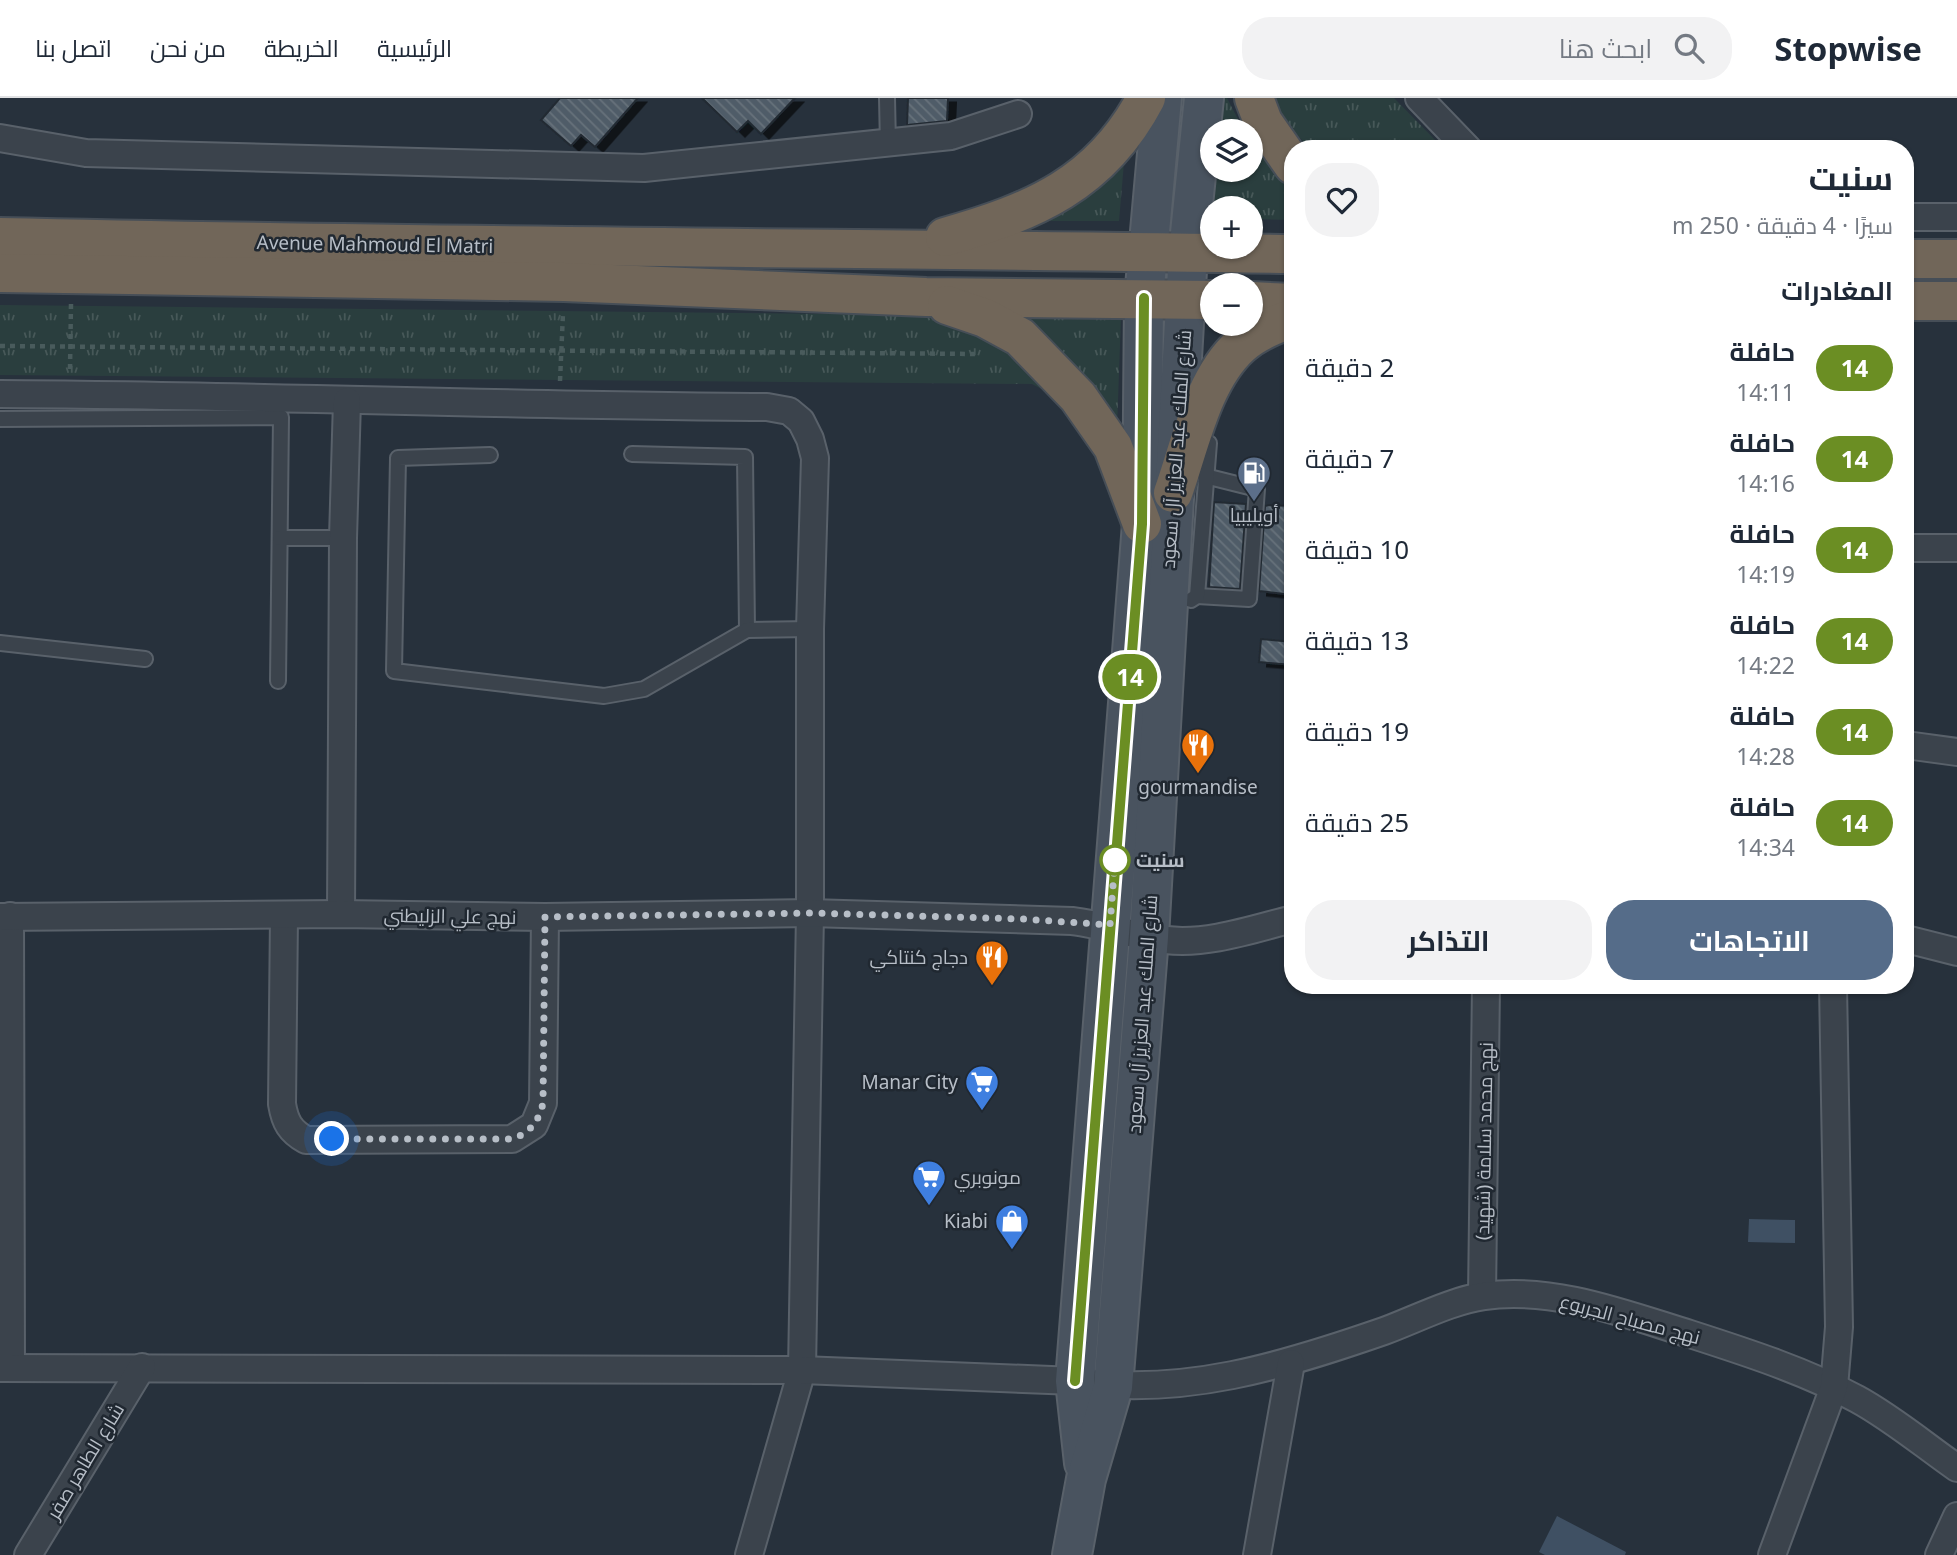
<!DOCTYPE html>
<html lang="ar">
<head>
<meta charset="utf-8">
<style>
	:root { --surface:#fff; --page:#f2f2f3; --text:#1f2937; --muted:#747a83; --line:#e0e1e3; --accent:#556c89 }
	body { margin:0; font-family:"Noto Sans",Cairo,sans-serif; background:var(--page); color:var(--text); direction:rtl; height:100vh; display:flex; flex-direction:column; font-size:26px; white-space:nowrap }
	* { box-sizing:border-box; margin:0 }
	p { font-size:23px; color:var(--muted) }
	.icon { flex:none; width:38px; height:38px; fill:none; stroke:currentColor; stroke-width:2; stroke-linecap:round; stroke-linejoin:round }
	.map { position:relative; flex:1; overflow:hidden; direction:ltr }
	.drawer { position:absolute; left:1284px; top:42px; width:630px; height:854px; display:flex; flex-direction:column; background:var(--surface); border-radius:28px; box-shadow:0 2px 5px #0004; direction:rtl }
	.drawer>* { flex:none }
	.badge { padding:0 14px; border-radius:23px; font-size:24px; line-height:46px }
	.fabs { position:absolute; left:1200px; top:21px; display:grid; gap:14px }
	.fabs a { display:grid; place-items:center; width:63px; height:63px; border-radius:50%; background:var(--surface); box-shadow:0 2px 5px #0004; font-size:35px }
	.you { position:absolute; width:35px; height:35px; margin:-18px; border:5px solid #fff; border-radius:50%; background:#1a73e8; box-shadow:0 0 0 10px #1a73e833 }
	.map>.badge { position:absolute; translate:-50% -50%; box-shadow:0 0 0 4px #fff }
	h2 { padding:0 21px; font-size:26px; line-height:63px }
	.round { display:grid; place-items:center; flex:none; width:74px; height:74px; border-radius:28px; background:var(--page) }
	.head { display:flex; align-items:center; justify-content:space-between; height:119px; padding:0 21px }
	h1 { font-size:33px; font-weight:700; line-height:52px }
	.action { display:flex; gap:14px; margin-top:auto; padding:14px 21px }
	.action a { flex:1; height:80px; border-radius:28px; background:var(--accent); color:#fff; font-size:28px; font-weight:700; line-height:80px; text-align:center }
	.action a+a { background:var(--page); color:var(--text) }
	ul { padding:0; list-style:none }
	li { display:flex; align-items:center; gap:21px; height:91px; padding:0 21px }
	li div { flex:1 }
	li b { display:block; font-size:26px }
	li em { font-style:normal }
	li .badge { min-width:77px; font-weight:700; text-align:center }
	header { display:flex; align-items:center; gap:42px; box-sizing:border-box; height:98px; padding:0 35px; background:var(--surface); border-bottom:2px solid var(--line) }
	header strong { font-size:33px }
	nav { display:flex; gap:38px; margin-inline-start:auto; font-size:24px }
	.search { width:490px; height:63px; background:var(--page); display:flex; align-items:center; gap:18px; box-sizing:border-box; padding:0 24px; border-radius:28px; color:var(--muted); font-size:26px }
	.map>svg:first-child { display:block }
	.grass { fill:url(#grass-tufts) }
	.water { fill:#3f5063 }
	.building { fill:url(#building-back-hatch); stroke:#222a33; stroke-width:2; filter:url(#shadow) }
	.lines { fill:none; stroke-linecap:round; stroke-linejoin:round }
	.lane-casing { stroke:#59616a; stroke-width:18 }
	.street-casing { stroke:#59616a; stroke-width:30 }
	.secondary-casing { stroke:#59616a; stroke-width:42 }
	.highway-casing { stroke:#464e57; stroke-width:42 }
	.path { stroke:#495b5c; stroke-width:4.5; stroke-dasharray:5 5; stroke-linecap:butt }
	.lane { stroke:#3b434c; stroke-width:14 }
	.street { stroke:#3b434c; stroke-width:26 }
	.secondary { stroke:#49535f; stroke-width:38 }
	.highway { stroke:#716659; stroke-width:38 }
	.line-casing { stroke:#fff; stroke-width:16 }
	.line { stroke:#6b8e23; stroke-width:10 }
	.walk { stroke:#b7bec7; stroke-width:7; stroke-dasharray:0 12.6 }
	.stop-dot { fill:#fff; stroke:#6b8e23; stroke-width:3.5 }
	.labels { text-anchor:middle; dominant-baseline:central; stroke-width:5; stroke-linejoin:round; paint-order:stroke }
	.street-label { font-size:19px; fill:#b7bec7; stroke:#202831 }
	.poi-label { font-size:19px; fill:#b7bec7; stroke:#202831; text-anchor:end }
	.stop-label { font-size:19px; font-weight:bold; fill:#b7bec7; stroke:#202831; text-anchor:start }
</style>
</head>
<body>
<header>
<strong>Stopwise</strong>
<div class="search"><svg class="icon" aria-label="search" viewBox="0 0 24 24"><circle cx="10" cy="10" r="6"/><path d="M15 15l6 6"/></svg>ابحث هنا</div>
<nav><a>الرئيسية</a><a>الخريطة</a><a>من نحن</a><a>اتصل بنا</a></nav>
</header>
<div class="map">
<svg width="1957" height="1457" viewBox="0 0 1957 1457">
	<defs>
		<pattern id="grass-tufts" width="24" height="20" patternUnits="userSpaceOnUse" patternTransform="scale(1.75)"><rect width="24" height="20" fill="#2a3e3e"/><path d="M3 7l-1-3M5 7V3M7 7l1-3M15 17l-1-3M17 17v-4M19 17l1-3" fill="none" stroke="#475858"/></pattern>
		<pattern id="building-back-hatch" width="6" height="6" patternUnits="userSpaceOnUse" patternTransform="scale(1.75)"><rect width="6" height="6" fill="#505c67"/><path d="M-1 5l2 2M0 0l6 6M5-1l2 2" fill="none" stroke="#67727b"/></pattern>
		<filter id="shadow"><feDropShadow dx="8" dy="4.5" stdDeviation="0" flood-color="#0009"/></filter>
	</defs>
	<rect width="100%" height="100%" fill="#27313c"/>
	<g class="grass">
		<polygon points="1216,0 1227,0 1244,33 1214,33"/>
		<polygon points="1271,0 1394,0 1444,51 1310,51 1278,16"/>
		<polygon points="1126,41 1119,123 1030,123"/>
		<polygon points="1251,46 1293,92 1293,122 1251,121 1251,110 1213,110 1213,120 1208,120 1213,72 1251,72"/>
		<polygon points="0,207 1121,219 1117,330 1032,286 0,277"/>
	</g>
	<g class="water">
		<polygon points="1749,1121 1795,1122 1795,1145 1748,1144"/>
		<polygon points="1557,1418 1626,1454 1625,1457 1545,1457 1539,1454"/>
	</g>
	<g class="building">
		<polygon points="560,0 638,0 595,49 581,37 571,48 541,22"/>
		<polygon points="702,0 795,0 761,36 748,23 737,34"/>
		<polygon points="908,0 948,0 947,23 907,27"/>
		<polygon points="1214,404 1246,406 1240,491 1209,489"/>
		<polygon points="1269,407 1293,408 1293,497 1259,493 1265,408"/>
		<polygon points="1261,541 1293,544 1293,567 1259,564"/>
	</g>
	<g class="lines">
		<g class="lane-casing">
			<g id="lane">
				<polyline points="887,0 888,47"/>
				<polyline points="0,321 281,319 278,583"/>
				<polyline points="632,356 745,359 747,532"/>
				<polyline points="490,357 398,360 394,573 604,598 644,591 747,532 810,531"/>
				<polyline points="280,440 343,440"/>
				<polyline points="1197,498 1249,501 1257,391 1205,378"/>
				<polyline points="1191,502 1197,498 1209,345"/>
				<polyline points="0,545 145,561"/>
			</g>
		</g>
		<g class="street-casing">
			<g id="street">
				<polyline points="1419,0 1468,51"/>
				<polyline points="0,40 86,55 644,70 951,38 1018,16"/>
				<polyline points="1906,119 1957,119"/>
				<path d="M0,296C256,297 511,308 767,309L789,313L801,323L810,341L815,360L810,531V815L802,1272L749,1457"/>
				<polyline points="1906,450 1957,450"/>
				<polyline points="1906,647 1957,654"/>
				<polyline points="341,816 343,440 347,303"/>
				<polyline points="10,818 11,1270"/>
				<path d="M284,818L282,1006C285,1024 290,1033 306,1042L512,1041L534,1027L543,1005L545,819"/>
				<path d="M0,819L341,816L545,819L810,815L1072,823C1105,827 1135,838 1166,842C1208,847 1253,831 1293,821"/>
				<polyline points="1906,841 1957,854"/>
				<polyline points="1482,1198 1486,887"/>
				<path d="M0,1270L802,1272L1075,1283C1183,1299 1283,1268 1384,1233C1414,1222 1453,1202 1484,1198C1553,1188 1625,1216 1690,1236C1746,1254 1805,1273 1857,1301C1892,1320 1924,1347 1957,1370"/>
				<polyline points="28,1457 142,1269"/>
				<polyline points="1257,1457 1291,1265"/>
				<polyline points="1772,1457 1834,1289 1839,1229 1833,887"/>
				<polyline points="1939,1457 1957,1418"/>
			</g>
		</g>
		<g class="secondary-casing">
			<g id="secondary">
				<polyline points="1084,1365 1075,1283 1142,426 1144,200 1162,0"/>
				<polyline points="1072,1457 1086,1381 1113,1289 1149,839 1188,155 1204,0"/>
			</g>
		</g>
		<g class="highway-casing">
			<g id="highway">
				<polyline points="1254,0 1263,24 1293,67"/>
				<path d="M0,139C431,149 862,150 1293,156"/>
				<path d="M945,139C1033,114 1101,86 1146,0"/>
				<polyline points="1906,161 1957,161"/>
				<polyline points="0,175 564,184 926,199 1213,202"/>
				<polyline points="1251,203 1293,205"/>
				<polyline points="1906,203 1957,203"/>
				<polyline points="947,207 985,220 1020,239 1078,299 1113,349 1142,426"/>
				<path d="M1173,395C1190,348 1202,282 1241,247C1256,234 1274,227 1293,220"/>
			</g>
		</g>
		<g class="path">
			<polyline points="0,248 979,256"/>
			<polyline points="70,271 71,206"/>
			<polyline points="560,283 563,215"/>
		</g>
		<use href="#lane" class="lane"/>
		<use href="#street" class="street"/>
		<use href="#secondary" class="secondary"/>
		<use href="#highway" class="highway"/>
	</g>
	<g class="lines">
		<g class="line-casing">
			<polyline id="line" points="1075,1283 1142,426 1144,200"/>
		</g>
		<use href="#line" class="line"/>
		<path class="walk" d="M332,1041H512C530,1035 539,1023 543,1005L545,819L810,815L1023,821L1110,827L1115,762"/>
	</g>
	<defs>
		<g id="fuel-pin" transform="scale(1.75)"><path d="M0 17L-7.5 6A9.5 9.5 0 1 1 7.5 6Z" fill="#5c6f8a" stroke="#202831"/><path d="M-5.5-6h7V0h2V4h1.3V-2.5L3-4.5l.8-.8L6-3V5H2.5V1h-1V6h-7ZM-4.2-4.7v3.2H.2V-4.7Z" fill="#fff"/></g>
		<g id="restaurant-pin" transform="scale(1.75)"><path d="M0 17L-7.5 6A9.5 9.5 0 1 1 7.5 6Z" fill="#e8710a" stroke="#202831"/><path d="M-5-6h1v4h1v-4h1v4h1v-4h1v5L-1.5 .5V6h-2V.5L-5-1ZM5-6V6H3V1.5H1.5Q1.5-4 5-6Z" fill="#fff"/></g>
		<g id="supermarket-pin" transform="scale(1.75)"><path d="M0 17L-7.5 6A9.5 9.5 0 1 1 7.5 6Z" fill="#3f7fe0" stroke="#202831"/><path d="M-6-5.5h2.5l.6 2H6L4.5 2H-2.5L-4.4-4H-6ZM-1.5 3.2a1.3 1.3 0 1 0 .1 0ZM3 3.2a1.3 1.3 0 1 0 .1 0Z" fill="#fff"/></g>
		<g id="shop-pin" transform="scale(1.75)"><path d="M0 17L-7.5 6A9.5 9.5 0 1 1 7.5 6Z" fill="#3f7fe0" stroke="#202831"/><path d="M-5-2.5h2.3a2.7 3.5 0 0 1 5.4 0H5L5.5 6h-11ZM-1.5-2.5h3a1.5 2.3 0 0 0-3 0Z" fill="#fff"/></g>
	</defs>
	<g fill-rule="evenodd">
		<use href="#fuel-pin" x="1254" y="375"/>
		<use href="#restaurant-pin" x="1198" y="647"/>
		<use href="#restaurant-pin" x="992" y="859"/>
		<use href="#supermarket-pin" x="982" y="984"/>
		<use href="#supermarket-pin" x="929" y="1079"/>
		<use href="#shop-pin" x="1012" y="1123"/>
	</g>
	<circle class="stop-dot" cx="1115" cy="762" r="14"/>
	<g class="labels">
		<g class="street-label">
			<text transform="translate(375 146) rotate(1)">Avenue Mahmoud El Matri</text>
			<text transform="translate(1176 351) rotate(-86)">شارع الملك عبد العزيز آل سعود</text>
			<text transform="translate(450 818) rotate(1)">نهج علي الزليطني</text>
			<text transform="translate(1142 916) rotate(-86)">شارع الملك عبد العزيز آل سعود</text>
			<text transform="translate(1484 1043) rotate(-89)">نهج محمد سلامة (شهيد)</text>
			<text transform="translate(1630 1221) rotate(15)">نهج مصباح الجربوع</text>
			<text transform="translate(85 1363) rotate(-59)">شارع الطاهر صفر</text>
		</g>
		<g class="poi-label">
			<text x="1254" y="417" text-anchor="middle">أويليبيا</text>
			<text x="1198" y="689" text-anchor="middle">gourmandise</text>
			<text x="968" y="859">دجاج كنتاكي</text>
			<text x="958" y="984">Manar City</text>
			<text x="954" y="1079" text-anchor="start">مونوبري</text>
			<text x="988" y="1123">Kiabi</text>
		</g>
		<g class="stop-label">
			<text x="1136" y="762">سنيت</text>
		</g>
	</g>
</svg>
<div class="fabs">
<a><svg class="icon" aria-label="layers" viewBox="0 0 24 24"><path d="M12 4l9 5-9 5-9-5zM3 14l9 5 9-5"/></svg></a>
<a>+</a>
<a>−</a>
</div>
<div class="you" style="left:332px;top:1041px"></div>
<b class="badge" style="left:1130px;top:579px;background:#6b8e23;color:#fff">14</b>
<section class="drawer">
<div class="head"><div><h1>سنيت</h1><p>سيرًا · 4 دقيقة · 250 m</p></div><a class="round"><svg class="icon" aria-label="heart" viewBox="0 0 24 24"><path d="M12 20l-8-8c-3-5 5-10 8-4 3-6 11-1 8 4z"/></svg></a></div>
<h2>المغادرات</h2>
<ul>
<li><span class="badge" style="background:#6b8e23;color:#fff">14</span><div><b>حافلة</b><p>14:11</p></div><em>2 دقيقة</em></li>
<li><span class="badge" style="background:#6b8e23;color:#fff">14</span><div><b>حافلة</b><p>14:16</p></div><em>7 دقيقة</em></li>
<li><span class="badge" style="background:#6b8e23;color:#fff">14</span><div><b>حافلة</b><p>14:19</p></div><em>10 دقيقة</em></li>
<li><span class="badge" style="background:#6b8e23;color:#fff">14</span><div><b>حافلة</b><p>14:22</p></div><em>13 دقيقة</em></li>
<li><span class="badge" style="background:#6b8e23;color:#fff">14</span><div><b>حافلة</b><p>14:28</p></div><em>19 دقيقة</em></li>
<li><span class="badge" style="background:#6b8e23;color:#fff">14</span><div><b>حافلة</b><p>14:34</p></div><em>25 دقيقة</em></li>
</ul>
<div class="action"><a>الاتجاهات</a><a>التذاكر</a></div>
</section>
</div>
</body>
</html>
